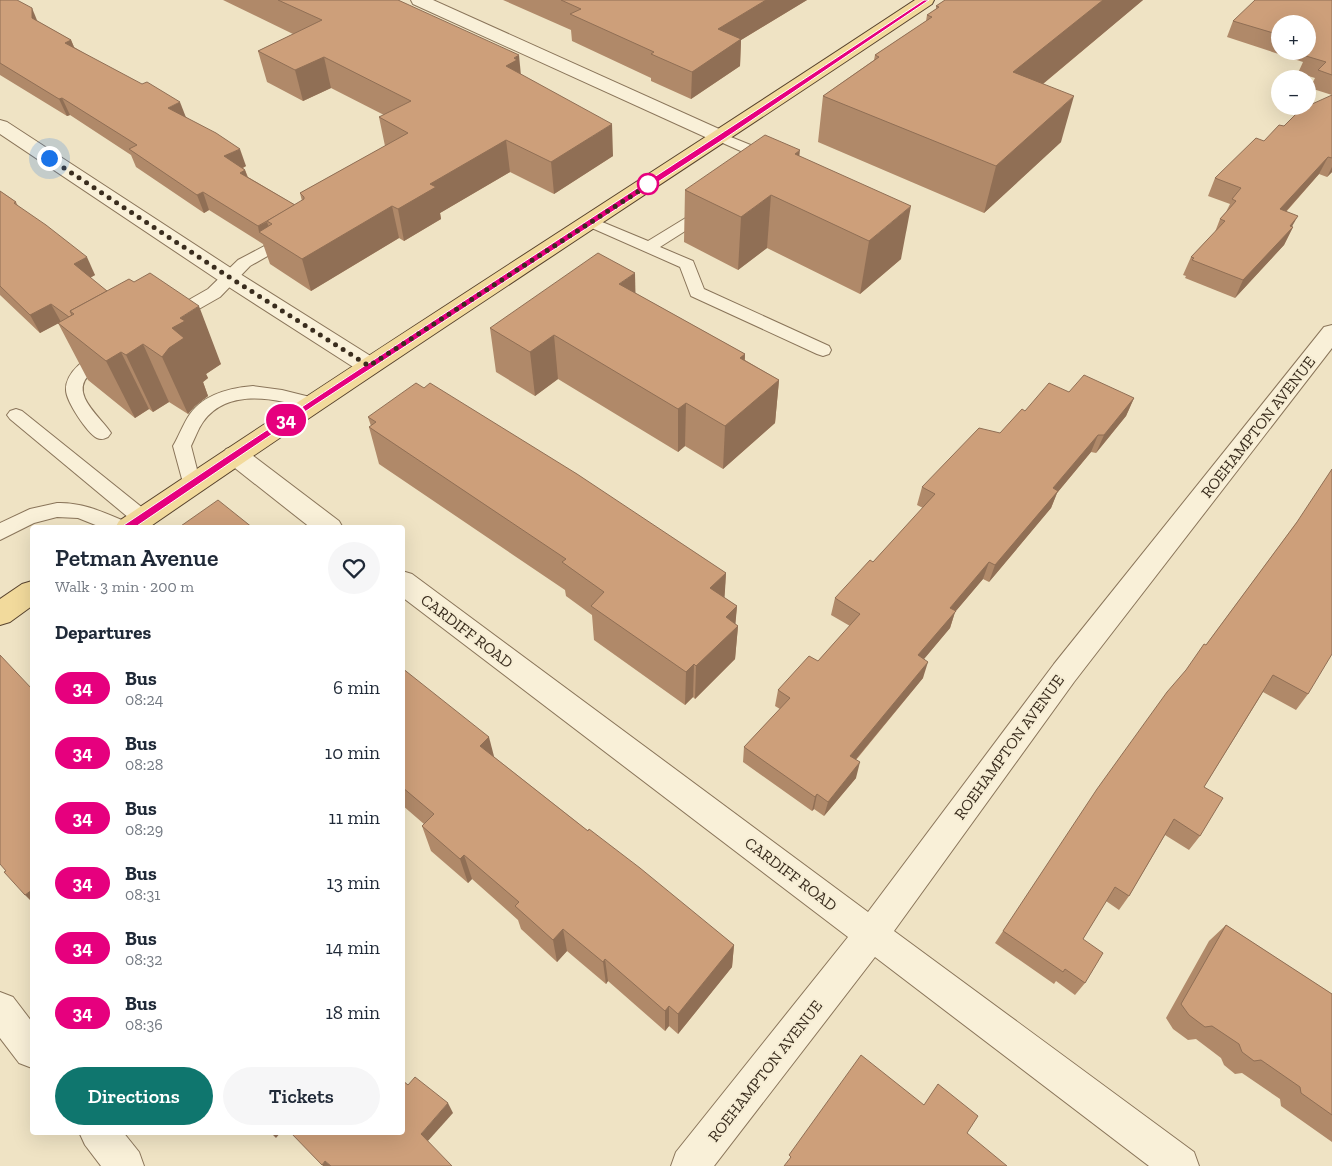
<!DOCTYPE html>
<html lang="en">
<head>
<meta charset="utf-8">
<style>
	:root { --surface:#fff; --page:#f6f6f7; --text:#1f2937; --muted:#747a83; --accent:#0f766e }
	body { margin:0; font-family:"Zilla Slab",serif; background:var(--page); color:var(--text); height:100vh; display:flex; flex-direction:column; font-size:19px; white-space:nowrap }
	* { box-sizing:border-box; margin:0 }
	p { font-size:16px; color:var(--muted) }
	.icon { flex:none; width:28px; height:28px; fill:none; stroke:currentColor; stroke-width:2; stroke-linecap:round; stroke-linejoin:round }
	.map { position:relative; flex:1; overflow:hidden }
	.drawer { position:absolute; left:30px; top:525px; width:375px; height:610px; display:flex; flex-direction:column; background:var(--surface); border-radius:5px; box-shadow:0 5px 20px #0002 }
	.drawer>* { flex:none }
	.badge { padding:0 10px; border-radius:16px; font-size:18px; line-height:32px }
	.tools { position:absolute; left:1271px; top:15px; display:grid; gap:10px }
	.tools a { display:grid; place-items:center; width:45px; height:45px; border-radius:50%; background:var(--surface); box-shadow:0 5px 20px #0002; font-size:25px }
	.you { position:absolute; width:25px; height:25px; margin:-12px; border:4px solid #fff; border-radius:50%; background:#1a73e8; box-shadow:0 0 0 8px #1a73e833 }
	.map>.badge { position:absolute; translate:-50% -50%; box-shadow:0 0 0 2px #fff }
	h2 { padding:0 25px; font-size:19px; line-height:45px }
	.round { display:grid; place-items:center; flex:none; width:52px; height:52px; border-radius:26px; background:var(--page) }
	.headline { display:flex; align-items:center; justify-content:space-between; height:85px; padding:0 25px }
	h1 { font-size:24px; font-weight:600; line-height:38px }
	.cta { display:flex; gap:10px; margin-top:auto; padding:10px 25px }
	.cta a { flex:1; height:58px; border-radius:30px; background:var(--accent); color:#fff; font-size:20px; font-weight:600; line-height:58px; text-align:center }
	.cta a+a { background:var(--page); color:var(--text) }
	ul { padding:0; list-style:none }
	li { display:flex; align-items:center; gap:15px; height:65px; padding:0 25px }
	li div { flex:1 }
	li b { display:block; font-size:19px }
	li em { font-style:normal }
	li .badge { min-width:55px; font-weight:700; text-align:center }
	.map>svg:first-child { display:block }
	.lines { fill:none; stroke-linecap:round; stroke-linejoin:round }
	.lane-casing { stroke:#8a755a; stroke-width:2 }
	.street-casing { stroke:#8a755a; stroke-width:2 }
	.primary-casing { stroke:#58432e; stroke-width:2 }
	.lane { fill:#f9f0d8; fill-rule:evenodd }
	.street { fill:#f9f0d8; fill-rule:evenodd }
	.primary { fill:#f2da9c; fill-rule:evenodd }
	.wall { fill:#b08969; fill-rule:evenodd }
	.shaded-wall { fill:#906f55 }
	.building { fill:#cd9f7a; stroke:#906f55 }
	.line { fill:#e6007e; stroke:#fff }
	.walk { stroke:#3a2d1e; stroke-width:5; stroke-dasharray:0 9 }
	.stop-dot { fill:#fff; stroke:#e6007e; stroke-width:2.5 }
	.labels { text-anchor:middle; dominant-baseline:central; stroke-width:4; stroke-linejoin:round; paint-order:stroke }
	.street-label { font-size:16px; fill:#3a2d1e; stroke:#f6edd4 }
</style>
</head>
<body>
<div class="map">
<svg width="1332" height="1166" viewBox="0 0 1332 1166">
	<rect width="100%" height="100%" fill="#efe3c4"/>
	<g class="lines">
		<g class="lane-casing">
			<g id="lane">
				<polygon points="721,133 753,146 763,162 757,173 747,173 745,170 749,162 743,152 716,140 714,137"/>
				<polygon points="707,207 712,208 714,211 712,214 660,247 693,261 704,289 829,346 831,350 829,354 823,356 817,354 691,296 680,267 585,225 582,222 585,219 595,219 648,241 702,208"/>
				<polygon points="289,233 294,235 297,238 294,241 250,266 220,297 176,322 170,323 164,322 162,318 164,314 208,289 238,260"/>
				<path d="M104,350L110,352L112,356C107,365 96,369 88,376C70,395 102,418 111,433L108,437C104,439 101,440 97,438C87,433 66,401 66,390C65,372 88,355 104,350Z"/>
				<path d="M253,386L282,390L318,399L321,403L318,407C307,410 295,405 284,402C256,396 222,395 203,422C198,429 195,438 191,446L201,485L199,490L192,492L185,490L173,446C179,436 183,424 190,414C204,394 230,388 253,386Z"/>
				<polygon points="16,409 22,411 149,513 152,518 149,523 142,525 135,523 10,419 7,415 10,411"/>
				<path d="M57,503C83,502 105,513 129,523L131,528H103L78,518L57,517L34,523L0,540V523L30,509Z"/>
			</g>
		</g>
		<g class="street-casing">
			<g id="street">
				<polygon points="411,0 433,0 728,133 731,137 728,141 721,143 714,141 413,4"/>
				<polygon points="0,120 7,122 237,272 377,360 381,366 377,372 369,374 361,372 221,282 0,134"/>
				<polygon points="1332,325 1332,348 1074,682 894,931 1194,1152 1199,1166 1149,1166 875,957 714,1166 671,1166 676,1152 848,937 402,597 402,571 412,574 868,912 1054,664 1324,327"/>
				<polygon points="235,446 244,449 339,521 343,528 311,528 226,461 222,455 226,449"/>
				<polygon points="0,992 13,997 32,1022 32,1068 19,1063 0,1038"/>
				<polygon points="79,1132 123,1132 139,1152 144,1166 101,1166 85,1145"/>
			</g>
		</g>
		<g class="primary-casing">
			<g id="primary">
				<path d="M915,0H934L932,4C671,179 407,349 148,528H115L119,521C382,344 650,175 915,0Z"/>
				<polygon points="32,581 32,606 10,622 0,625 0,599 22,584"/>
			</g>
		</g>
		<use href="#lane" class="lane"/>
		<use href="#street" class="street"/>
		<use href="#primary" class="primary"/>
	</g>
	<g class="wall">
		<polygon points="0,0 71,40 74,47 186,117 246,166 243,168 245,170 248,177 295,205 302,201 300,193 385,146 379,117 384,115 331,88 303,101 267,82 258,51 293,34 223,0 398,0 521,74 613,156 554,194 510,172 440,213 441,219 404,241 399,238 311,291 270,264 263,244 209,210 204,213 136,167 131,155 70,115 67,116 0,75"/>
		<polygon points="503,0 807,0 741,40 740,66 691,99 651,81 651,78 572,41 571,30"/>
		<polygon points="945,0 1143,0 1043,84 1061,142 984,213 818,142 823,96 874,60 875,55 926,21 927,15 936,9 936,6"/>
		<path d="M1332,0V172L1327,177L1319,174L1286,212L1292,227H1293L1284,245L1235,298L1185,278L1186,276L1183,275L1191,257L1215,232L1220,219L1226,212L1230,204L1208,196L1215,178L1264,141L1332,95L1310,88L1315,78L1298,73L1303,62L1227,37L1233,21ZM1280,24H1308V51H1280Z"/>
		<polygon points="799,156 901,259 860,294 767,248 738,270 684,242 685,190"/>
		<polygon points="0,191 16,202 18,206 95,275 90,278 107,291 221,364 206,374 208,378 203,382 208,396 195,406 188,414 169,402 153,412 149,409 135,418 88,380 58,323 40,333 0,295"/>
		<polygon points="635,293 745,354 745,360 779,380 775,423 723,469 685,446 678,452 558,379 535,396 496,372 490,328"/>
		<polygon points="1069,392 1134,398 1126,416 1096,453 1091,452 1057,493 1051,508 989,582 983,579 955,612 950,628 924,659 923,678 856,760 856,778 824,816 814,809 812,811 743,762 744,747 780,709 775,706 778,690 818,661 850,626 831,615 835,598 873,562 923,508 917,505 922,487 1000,433 1025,411"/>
		<polygon points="368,417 726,573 724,598 737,606 735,624 738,626 735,659 695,699 693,697 685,705 594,640 592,615 566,596 565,590 379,464 369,427 371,426"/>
		<polygon points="1297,522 1308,694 1296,710 1263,692 1204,787 1200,836 1189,850 1165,835 1129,896 1119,910 1106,901 1083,939 1085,983 1075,995 1056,981 1054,984 995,943 1003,931 1206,645"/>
		<polygon points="402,668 494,757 588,831 734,945 732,967 678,1034 669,1026 665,1031 608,981 606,984 567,951 557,962 521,929 518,920 472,879 468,883 431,851 422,826 424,824 402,805"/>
		<polygon points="1226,925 1332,994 1332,1142 1281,1106 1280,1099 1242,1073 1235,1074 1224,1065 1221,1058 1196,1039 1188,1040 1173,1029 1166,1018 1209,941"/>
	</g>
	<g class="shaded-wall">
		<polygon points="766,0 807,0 741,40 740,66 691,99 692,72 718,29"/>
		<polygon points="1103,0 1143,0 1002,118 1013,72"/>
		<polygon points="32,8 39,25 32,18"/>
		<polygon points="71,40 78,57 65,43"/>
		<polygon points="519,55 522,86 506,66 514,58"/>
		<polygon points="324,57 331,88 303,101 295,70"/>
		<polygon points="1074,96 1061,142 984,213 996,166"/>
		<polygon points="62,98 70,115 67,116 59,99"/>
		<polygon points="180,102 187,120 168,108"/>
		<polygon points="612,124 613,156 554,194 551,162"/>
		<polygon points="506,140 510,172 440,213 441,219 404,241 398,209 430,184"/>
		<polygon points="240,149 246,166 230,174 224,156"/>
		<polygon points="800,150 794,203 795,154"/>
		<polygon points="1328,157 1319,174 1272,227 1280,209"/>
		<polygon points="1332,167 1332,172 1327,177"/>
		<polygon points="245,170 251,188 240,173"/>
		<polygon points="203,192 209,210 204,213 197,195"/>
		<polygon points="771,195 767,248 738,270 741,217"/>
		<polygon points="392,206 399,238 311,291 302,259"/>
		<polygon points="911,206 901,259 860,294 869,241"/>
		<polygon points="1298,216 1290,230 1293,227 1284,245 1235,298 1243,280"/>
		<polygon points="267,222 273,239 259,232 258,226"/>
		<polygon points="87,257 95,275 82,282 74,264"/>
		<polygon points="635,273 636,317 619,284"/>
		<polygon points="51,304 61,322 40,333 30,315"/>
		<polygon points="199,306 221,364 206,374 208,378 203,382 208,396 195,406 188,414 162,357 172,328 180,318"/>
		<polygon points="554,335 558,379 535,396 530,352"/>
		<polygon points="143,344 169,402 153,412 126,355"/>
		<polygon points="121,352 149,409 135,418 106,361"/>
		<polygon points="745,354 742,397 740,358"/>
		<polygon points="779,380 775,423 723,469 725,426"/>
		<polygon points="1134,398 1126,416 1096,453 1104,435"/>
		<polygon points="686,403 685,446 678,452 678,409"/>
		<polygon points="1098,435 1091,452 1057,493 1051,508 989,582 995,565 1053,488"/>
		<polygon points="989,562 983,579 955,612 950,628 913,672 918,655 950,608"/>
		<polygon points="726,573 724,607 710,588"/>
		<polygon points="737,606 735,629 738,626 735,659 695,699 696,666 726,617"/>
		<polygon points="928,662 923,678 846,771 850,756"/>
		<polygon points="694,664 693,697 685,705 686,672"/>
		<polygon points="489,737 496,764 480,746"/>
		<polygon points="860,762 856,778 824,816 828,802"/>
		<polygon points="817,794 814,809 812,811 815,797"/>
		<polygon points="464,855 472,879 468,883 460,859"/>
		<polygon points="32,890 32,902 25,895"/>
		<polygon points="563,929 567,951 557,962 553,940"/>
		<polygon points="734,945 732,967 678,1034 678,1014"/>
		<polygon points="605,959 608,981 606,984 603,962"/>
		<polygon points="669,1006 669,1026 665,1031 665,1011"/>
		<polygon points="448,1103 453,1113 427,1142 421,1134"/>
		<polygon points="270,1132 281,1132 276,1138"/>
		<polygon points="325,1161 331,1166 323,1166 322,1165"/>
	</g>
	<g class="building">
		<polygon points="0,0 17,0 32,8 32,18 71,40 65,43 142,84 147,82 180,102 168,108 216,133 240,149 224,156 245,170 240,173 295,205 258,226 203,192 197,195 129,149 137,145 62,98 59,99 0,63"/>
		<polygon points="278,0 398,0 519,55 514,58 517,60 506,66 612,124 551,162 506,140 430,184 436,187 398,209 392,206 302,259 259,232 272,224 267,221 304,199 304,197 300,193 408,133 379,117 411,101 324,57 295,70 258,51 322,20"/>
		<polygon points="561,0 766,0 718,29 741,39 692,72 651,54 654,52 570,14 581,9"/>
		<polygon points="945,0 1103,0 1013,72 1074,96 996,166 823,96 879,57 875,55 932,17 927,15 939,7 936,6"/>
		<polygon points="1255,0 1332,0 1332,75 1318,70 1326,62 1306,56 1313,46 1308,44 1308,24 1280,24 1280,35 1233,21"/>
		<polygon points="1332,95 1332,158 1328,157 1280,209 1298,216 1290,226 1293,227 1243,280 1192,260 1194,258 1191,257 1225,221 1220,219 1236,201 1232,199 1241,188 1215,178 1256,138 1264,141 1279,125 1284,126 1301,109"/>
		<polygon points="765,135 800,150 795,154 911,206 869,241 771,195 741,217 685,190"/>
		<polygon points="0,191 16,202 14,203 46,225 87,257 74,264 107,291 70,311 72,315 69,317 51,304 30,315 0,286"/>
		<polygon points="598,253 635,273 619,284 745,354 740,358 779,380 725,426 686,403 678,409 554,335 530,352 490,328"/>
		<polygon points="150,273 199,306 180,318 185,321 172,328 184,338 169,348 162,357 143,344 126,355 121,352 106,361 58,323 74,314 70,311 129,279 134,282"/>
		<polygon points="1084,375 1134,398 1104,435 1098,435 1053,488 1058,491 995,565 989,562 950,608 956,611 918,655 928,662 850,756 860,762 828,802 817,794 815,797 744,747 790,698 778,690 809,656 818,661 860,614 835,598 870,560 873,562 935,494 922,487 979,428 1000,433 1022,409 1025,411 1049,383 1069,392"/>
		<polygon points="416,383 424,388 430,383 577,474 726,573 710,588 737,606 726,617 738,626 696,666 694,664 686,672 591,606 604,592 562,562 566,559 369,427 376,422 368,417"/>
		<polygon points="1332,469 1332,654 1308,694 1273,675 1204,787 1223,798 1200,836 1174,819 1129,896 1115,887 1083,939 1103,953 1085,983 1065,969 1063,972 1003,931 1097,789 1167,692 1186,670 1204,644 1206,645 1297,522"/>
		<polygon points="218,500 253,528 178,528"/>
		<polygon points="0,655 32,689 32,890 25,895 4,872 6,871 0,864"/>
		<polygon points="402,668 489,737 480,746 588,831 589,829 640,868 734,945 678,1014 669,1006 665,1011 605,959 603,962 563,929 553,940 515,906 519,902 464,855 460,859 422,826 434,814 402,787"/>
		<polygon points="1226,925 1332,994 1332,1115 1301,1093 1300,1087 1261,1060 1254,1061 1242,1052 1239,1044 1212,1026 1205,1027 1189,1015 1181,1004"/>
		<polygon points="861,1055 924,1105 938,1084 978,1116 967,1133 1007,1166 784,1166 791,1157 789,1155"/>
		<polygon points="415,1077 448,1103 421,1134 452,1166 331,1166 325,1161 322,1165 290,1132 402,1132 402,1080 408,1085"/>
	</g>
	<path class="line" d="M924,0H929L724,139L315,405L131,530H124V525C389,347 659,176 924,0Z"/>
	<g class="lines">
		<polyline class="walk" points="49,158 229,277 369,366 656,180 648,184"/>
	</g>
	<circle class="stop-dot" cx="648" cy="184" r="10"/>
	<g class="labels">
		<g class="street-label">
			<text transform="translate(1258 427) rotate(-52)">ROEHAMPTON AVENUE</text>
			<text transform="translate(467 631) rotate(37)">CARDIFF ROAD</text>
			<text transform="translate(1009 747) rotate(-54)">ROEHAMPTON AVENUE</text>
			<text transform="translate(791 874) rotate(37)">CARDIFF ROAD</text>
			<text transform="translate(765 1071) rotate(-52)">ROEHAMPTON AVENUE</text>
		</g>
	</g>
</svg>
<div class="tools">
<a>+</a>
<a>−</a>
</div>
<div class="you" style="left:49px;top:158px"></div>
<b class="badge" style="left:286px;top:420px;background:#e6007e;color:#fff">34</b>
<section class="drawer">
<div class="headline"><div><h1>Petman Avenue</h1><p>Walk · 3 min · 200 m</p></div><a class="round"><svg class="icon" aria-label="heart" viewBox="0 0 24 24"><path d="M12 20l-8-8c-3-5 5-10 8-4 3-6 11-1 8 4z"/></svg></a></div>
<h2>Departures</h2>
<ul>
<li><span class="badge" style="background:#e6007e;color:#fff">34</span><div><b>Bus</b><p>08:24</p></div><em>6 min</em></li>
<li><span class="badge" style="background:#e6007e;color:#fff">34</span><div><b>Bus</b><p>08:28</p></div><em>10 min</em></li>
<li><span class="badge" style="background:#e6007e;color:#fff">34</span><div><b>Bus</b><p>08:29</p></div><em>11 min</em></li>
<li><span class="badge" style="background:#e6007e;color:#fff">34</span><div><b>Bus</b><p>08:31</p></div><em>13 min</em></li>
<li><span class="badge" style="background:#e6007e;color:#fff">34</span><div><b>Bus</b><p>08:32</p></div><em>14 min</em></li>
<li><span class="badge" style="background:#e6007e;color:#fff">34</span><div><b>Bus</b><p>08:36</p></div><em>18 min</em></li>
</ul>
<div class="cta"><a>Directions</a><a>Tickets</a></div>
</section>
</div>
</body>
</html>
